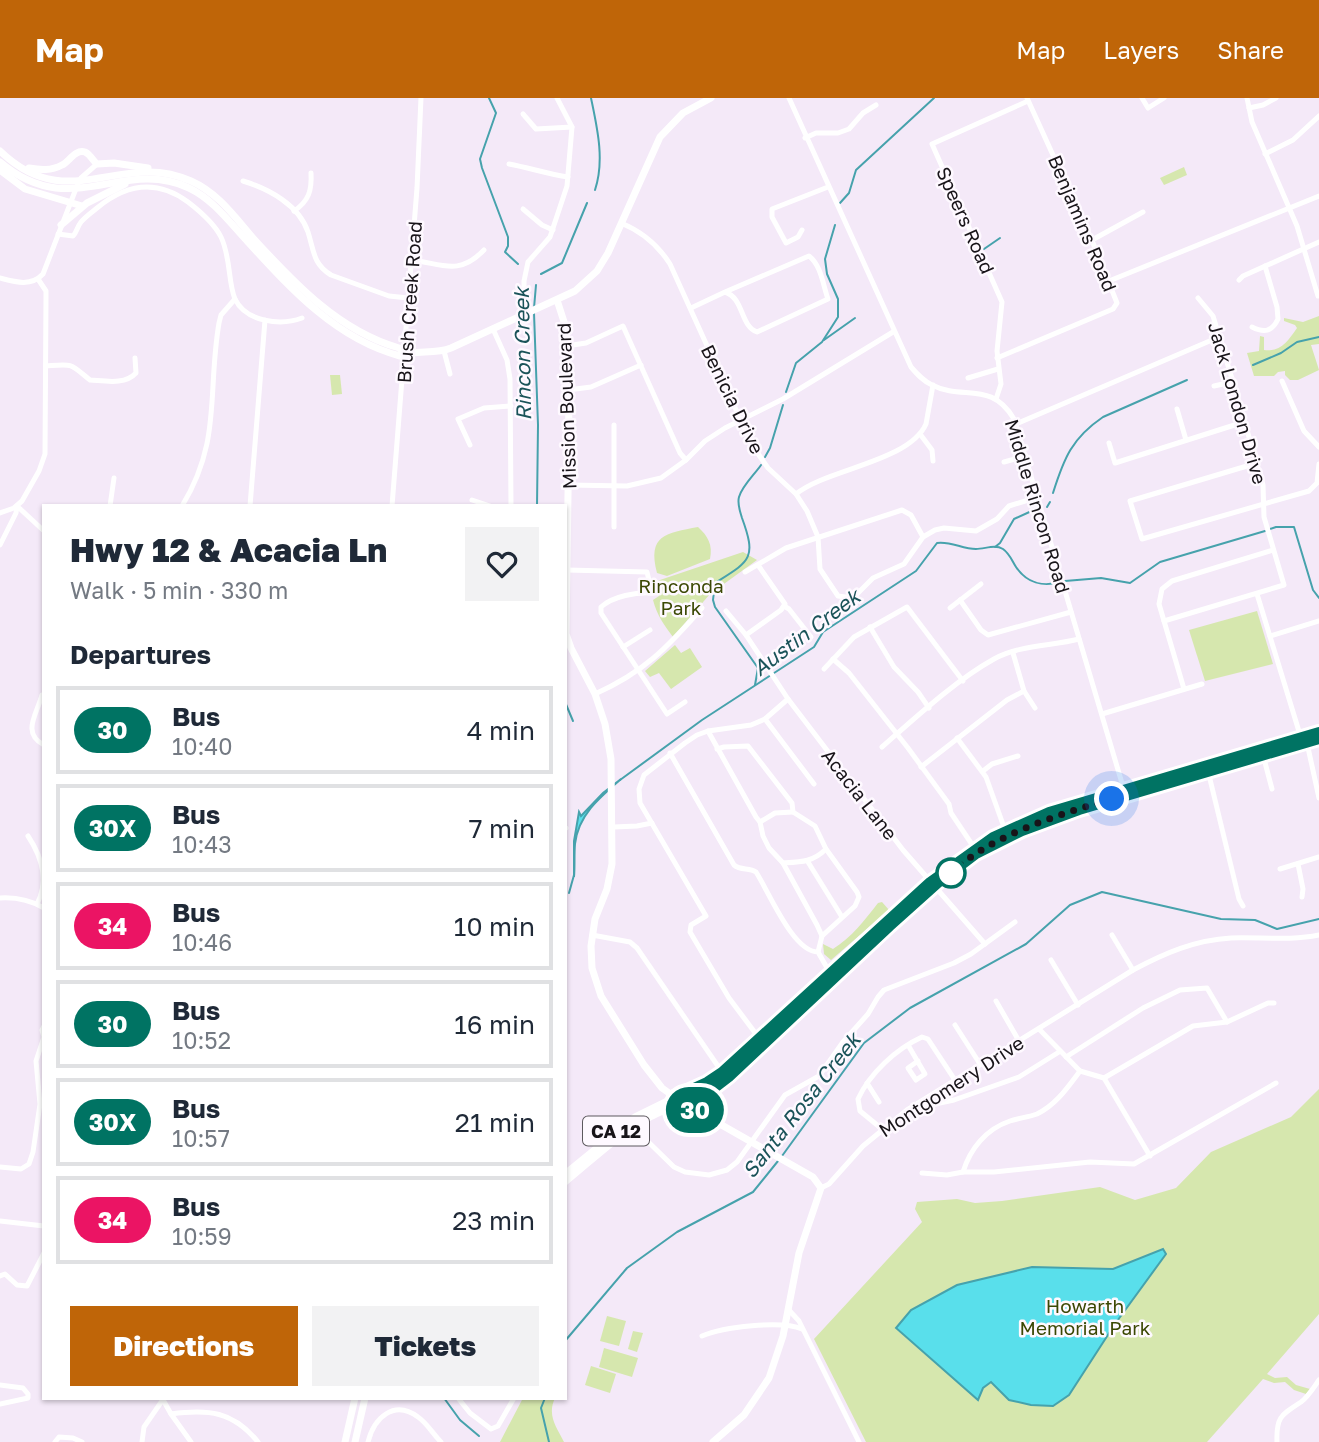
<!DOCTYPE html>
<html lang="en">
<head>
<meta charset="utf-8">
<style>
	:root { --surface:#fff; --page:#f2f2f3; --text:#1f2937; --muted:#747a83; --line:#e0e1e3; --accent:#bf6508 }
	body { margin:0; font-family:"Golos Text",sans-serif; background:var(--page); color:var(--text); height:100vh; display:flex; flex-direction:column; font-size:26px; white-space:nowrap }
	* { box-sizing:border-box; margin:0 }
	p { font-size:23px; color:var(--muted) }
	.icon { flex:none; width:38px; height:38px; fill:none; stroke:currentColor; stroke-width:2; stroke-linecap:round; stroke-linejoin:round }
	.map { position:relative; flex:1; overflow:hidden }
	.sheet { position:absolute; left:42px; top:406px; width:525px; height:896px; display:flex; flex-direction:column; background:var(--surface); border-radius:0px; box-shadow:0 2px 5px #0004 }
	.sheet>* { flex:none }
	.badge { padding:0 14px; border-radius:23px; font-size:24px; line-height:46px }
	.you { position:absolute; width:35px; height:35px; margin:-18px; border:5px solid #fff; border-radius:50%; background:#1a73e8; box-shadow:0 0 0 10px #1a73e833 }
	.map>.badge { position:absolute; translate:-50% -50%; box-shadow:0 0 0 4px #fff }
	h2 { padding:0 28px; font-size:26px; line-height:63px }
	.round { display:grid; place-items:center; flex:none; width:74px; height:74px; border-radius:0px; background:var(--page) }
	.overview { display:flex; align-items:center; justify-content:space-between; height:119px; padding:0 28px }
	h1 { font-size:33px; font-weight:800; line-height:52px }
	.button { display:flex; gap:14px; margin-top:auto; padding:14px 28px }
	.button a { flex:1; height:80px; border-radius:0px; background:var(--accent); color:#fff; font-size:28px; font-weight:800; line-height:80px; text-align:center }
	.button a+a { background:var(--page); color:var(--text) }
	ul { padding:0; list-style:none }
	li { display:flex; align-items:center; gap:21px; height:88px; margin:0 14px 10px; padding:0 14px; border:4px solid var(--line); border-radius:0px }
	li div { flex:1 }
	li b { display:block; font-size:26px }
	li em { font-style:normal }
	li .badge { min-width:77px; font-weight:700; text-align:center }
	header { display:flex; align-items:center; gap:42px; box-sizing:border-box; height:98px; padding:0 35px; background:var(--accent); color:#fff }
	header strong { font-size:33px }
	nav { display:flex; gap:38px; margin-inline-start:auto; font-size:24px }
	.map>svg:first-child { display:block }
	.green { fill:#d6e7ae }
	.water { fill:#59dfeb; stroke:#46a2ac; stroke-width:2 }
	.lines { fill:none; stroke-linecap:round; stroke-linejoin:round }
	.stream { stroke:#46a2ac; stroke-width:2 }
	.minor { stroke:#fff; stroke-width:5 }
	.major { stroke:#fff; stroke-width:7 }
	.line-casing { stroke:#fff; stroke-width:16 }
	.line { stroke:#007363; stroke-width:10 }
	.walk { stroke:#181419; stroke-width:7; stroke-dasharray:0 12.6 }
	.stop-dot { fill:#fff; stroke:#007363; stroke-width:3.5 }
	.labels { text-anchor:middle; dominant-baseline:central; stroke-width:5; stroke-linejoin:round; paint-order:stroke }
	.shield { fill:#fef9ff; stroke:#5d595e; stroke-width:2 }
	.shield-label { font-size:18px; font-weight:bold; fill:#181419 }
	.street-label { font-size:19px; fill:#181419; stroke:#fef9ff }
	.park-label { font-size:19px; fill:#3b4804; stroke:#fef9ff }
	.water-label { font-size:21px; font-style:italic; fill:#1a5359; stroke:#fef9ff }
</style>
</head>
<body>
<header>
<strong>Map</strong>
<nav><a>Map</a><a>Layers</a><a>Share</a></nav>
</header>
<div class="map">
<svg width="1319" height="1344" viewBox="0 0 1319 1344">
	<rect width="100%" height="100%" fill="#f4e9f8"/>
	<g class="green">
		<polygon points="1184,69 1187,77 1164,87 1160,80"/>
		<path d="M1319,218V246L1311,247L1319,272L1298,282H1290L1285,277V273L1278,274L1274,278H1254L1247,255L1259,253L1260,238L1264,239V252C1281,254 1288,243 1297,230L1295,227L1284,223V220L1303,224Z"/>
		<polygon points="330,277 340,277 342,296 332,297"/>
		<path d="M698,429C708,438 713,447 710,461L667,478L657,475C647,437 666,435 698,429Z"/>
		<path d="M743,454L757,462L710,496L673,539C664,527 657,517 653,502L659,498L654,484Z"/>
		<polygon points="1257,513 1273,566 1205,583 1189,532"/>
		<polygon points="675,547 681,555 690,550 702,569 671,591 659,575 650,579 645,573"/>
		<path d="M882,804L889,812L831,862L824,856L823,846L833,851C852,839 864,823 878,805Z"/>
		<polygon points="1319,991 1319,1216 1267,1276 1275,1280 1287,1279 1296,1287 1310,1291 1306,1296 1294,1292 1285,1284 1274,1285 1263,1281 1207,1344 866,1344 814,1241 922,1124 915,1111 917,1104 957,1101 975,1105 1002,1103 1100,1089 1135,1102 1176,1090 1211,1054 1291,1019"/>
		<polygon points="607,1218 626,1223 619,1248 600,1243"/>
		<polygon points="633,1233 643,1235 637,1254 628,1251"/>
		<polygon points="604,1250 638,1260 632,1279 599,1269"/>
		<polygon points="591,1268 616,1276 610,1295 585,1287"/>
		<path d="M523,1300H555C547,1317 556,1328 564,1344H500Z"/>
	</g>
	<g class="water">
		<path d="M621,681C600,699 578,717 575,746C574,757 575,768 574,779V743L579,714L581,718L603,695Z"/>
		<polygon points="1163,1151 1166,1156 1115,1226 1069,1297 1053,1308 1031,1307 1009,1302 991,1284 983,1290 978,1302 896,1230 911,1212 957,1187 1032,1169 1113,1171"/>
	</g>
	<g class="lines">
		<g class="stream">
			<polyline points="489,0 496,15 480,61 482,70 508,139 508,148 505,154 518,166"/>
			<path d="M591,0C597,29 605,62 595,92"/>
			<polyline points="840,105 849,95 856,72 934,0"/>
			<polyline points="984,151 1000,140"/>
			<polyline points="541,176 562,165 587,105"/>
			<polyline points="534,210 536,187"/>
			<polyline points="534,215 538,327 537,408"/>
			<polyline points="824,242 855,220"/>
			<polyline points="1253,267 1281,255 1297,244 1319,239"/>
			<polyline points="786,294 796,265 822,244 838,219 838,201 827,176 825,161 835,127"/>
			<polyline points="765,359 770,350 783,307"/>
			<path d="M1053,395C1064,360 1072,340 1103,319L1187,282"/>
			<polyline points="1047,409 1050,404"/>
			<polyline points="1270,431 1276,429 1294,429 1313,492 1319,500"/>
			<polyline points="995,449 1000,445 1014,421 1036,411"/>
			<polyline points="1065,483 1101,480 1130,485 1160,464 1265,433"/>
			<path d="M755,587L758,570L715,509L713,502L715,485C750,463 757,461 742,420C740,413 737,406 739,399C742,388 755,376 761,367"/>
			<polyline points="565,604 573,623"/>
			<path d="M620,682L702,622L814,549L823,534L916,473L937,445C951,443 962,451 976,451C985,451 995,446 1003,451C1010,456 1012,463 1016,469C1027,485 1043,489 1060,484"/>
			<polyline points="569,795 574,777"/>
			<polyline points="782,1058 864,945 910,910 1026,846 1070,807 1102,794 1221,821 1255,822 1277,831 1319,821"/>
			<polyline points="565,1243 627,1170 677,1134 753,1094 778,1063"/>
			<polyline points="444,1300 460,1322 479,1338"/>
			<polyline points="545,1300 541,1310 549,1344"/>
		</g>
		<g class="minor">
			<path d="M789,0L911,269C917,276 923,283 932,287C963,303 991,282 1014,321L1124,692"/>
			<polyline points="1142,0 1148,10 1164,0"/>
			<polyline points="1247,0 1252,24 1297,128 1318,198"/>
			<polyline points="1249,10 1263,7 1276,0"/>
			<polyline points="523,16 536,31 572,29"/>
			<polyline points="805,40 816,35 838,35 849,31 863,15 876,7"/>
			<polyline points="1265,56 1293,42 1319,18"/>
			<path d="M509,66C530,70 548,76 568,79"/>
			<path d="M243,83C269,91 299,107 308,134C314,153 313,166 331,177L389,198L408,200"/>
			<polyline points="523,111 542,127 553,132"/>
			<path d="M294,113C309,103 312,92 311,75"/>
			<path d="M621,125C643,134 658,147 670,166L752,347L768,370L796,396L807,413L818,439L820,471L838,498L853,500L873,480L904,466L923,439L935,432L944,430L976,433L997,421L1009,408L1038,399"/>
			<polyline points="802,132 798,139 786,145 772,119 772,111 828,89"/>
			<path d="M58,136L73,138C77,134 77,129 81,124C85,119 92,114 97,110C126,86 157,81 188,104C201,114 214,125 221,139C231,160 228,185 235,201C246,224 281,228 302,220"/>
			<polyline points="1092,142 1143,114"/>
			<path d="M411,162C441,165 458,179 484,152"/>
			<path d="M0,180C15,184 31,189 43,176L77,88L81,80L97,66"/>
			<polyline points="1239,182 1243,178 1319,144"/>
			<polyline points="1109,183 1319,98"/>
			<path d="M691,210L725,194C744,200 740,228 757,234L828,201C823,187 821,167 809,158L725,194"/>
			<polyline points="524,217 524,183 528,164 550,139 567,88 572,29 557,0"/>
			<path d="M1252,229C1264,235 1272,234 1278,221L1277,209L1265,168"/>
			<polyline points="493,231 507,262 510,281 511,408"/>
			<polyline points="566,248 586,245 623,228 680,355 686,362"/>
			<polyline points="444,253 450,276"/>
			<polyline points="997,260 1113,211 1117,205 1093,145 1027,0"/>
			<path d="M46,268C74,266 69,265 90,282C106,283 125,287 136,275L135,260"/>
			<polyline points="968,280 998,271"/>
			<polyline points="1282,283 1304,333 1319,349"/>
			<polyline points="1214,288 1232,284"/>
			<polyline points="568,292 591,289 641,267"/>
			<polyline points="996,301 1001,286 997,253 1002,204 932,46 1028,3"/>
			<polyline points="1177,311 1186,342"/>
			<polyline points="1016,326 1219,239"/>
			<polyline points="920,336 932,352 933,363"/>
			<polyline points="1109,345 1115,365 1244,324"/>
			<polyline points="470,347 458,321 484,310 511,308"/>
			<polyline points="1004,364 1026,358"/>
			<polyline points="1257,365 1130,403 1142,441 1309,393 1317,385 1319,366"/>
			<polyline points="568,387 627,388 661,380 686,362 705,343 725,330 783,301 893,234"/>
			<path d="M796,396C826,371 909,364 926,326L933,287"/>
			<polyline points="472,402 490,408"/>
			<polyline points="17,408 44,433"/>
			<polyline points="110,408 114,380"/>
			<path d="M182,408C222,342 207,295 219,225L221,217L235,201"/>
			<polyline points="250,408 265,222"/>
			<polyline points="392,408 417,90 421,0"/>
			<polyline points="0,415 14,410 22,403 39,373 45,356 46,199 46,193 38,181"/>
			<polyline points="614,429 614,327"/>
			<polyline points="0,447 16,415 17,408"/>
			<path d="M567,472L647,474L652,495C637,494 613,498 601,509V515L667,616L685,604"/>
			<polyline points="745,474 786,450 902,412 911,417 923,439"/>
			<polyline points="1257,496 1301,640"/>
			<polyline points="960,502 981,532 988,537 1071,514"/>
			<polyline points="784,508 789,511 811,539"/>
			<polyline points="950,510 981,486"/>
			<polyline points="726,513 746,537 788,601 903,752 985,846"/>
			<polyline points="1164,523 1284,487 1264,419 1263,387 1230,274 1213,218 1198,200"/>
			<polyline points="870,529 894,569 918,594 929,610"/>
			<polyline points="746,537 781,512 785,506 758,467"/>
			<polyline points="1270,538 1319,523"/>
			<polyline points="623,549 650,532"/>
			<polyline points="1013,555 1024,593 1035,610"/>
			<polyline points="833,561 849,575 908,650 949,706 951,715 975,751"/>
			<polyline points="824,571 854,539 907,509 963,583"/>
			<polyline points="1184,591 1159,506 1162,491 1172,483 1273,452"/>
			<path d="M595,596C644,574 667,550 702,510"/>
			<path d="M42,597C37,616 21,635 44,647"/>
			<polyline points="1102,616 1202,586"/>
			<polyline points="765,621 814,686"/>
			<polyline points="708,633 756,719 760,724 763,738 769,750 783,765 817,827 822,838 818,854"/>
			<polyline points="957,640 986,679 1005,732"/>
			<polyline points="1307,645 1319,700"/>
			<path d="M882,649C915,620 956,582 994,561C1019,547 1052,548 1079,541"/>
			<polyline points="717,651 724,649 748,648 792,705 793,714 815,728 826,751 857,794 859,799 855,808 822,838"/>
			<path d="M670,655L734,767C741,773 749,769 756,774C769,794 793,854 818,854L830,875"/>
			<polyline points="1263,657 1272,691"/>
			<polyline points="921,669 1007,602 1024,593"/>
			<polyline points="983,673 992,666 1018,658"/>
			<polyline points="1208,673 1239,801 1243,808"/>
			<polyline points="760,724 775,715 793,714"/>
			<polyline points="614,729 637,728 652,725"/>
			<polyline points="565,730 566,730"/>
			<path d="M28,738C42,759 49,783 37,806"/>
			<polyline points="808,764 842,819"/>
			<path d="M783,765C801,764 813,764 826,751"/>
			<polyline points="1298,766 1303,791 1302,799"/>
			<polyline points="1280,771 1319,759"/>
			<path d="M0,800C16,799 30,802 44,810"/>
			<polyline points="592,837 630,844 637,850 722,974"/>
			<polyline points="1112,837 1133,872"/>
			<polyline points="1051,862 1078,907"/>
			<polyline points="996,903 1019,943"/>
			<polyline points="955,927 980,966"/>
			<polyline points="1039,931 1080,973 1104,980 1150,1058"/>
			<polyline points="759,940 729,900 690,834 691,827 706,818 640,705 639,691 644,677 685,645 697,637 708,633 751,627 765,621 788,601"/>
			<polyline points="908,947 925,976 916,982 908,970 918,963"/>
			<polyline points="1066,959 1143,910 1180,892 1207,890 1227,924"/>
			<polyline points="1104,980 1193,928 1227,924 1268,905 1274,905"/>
			<polyline points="867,985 879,1004"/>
			<polyline points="911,1011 954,1002 1019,979 1059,954"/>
			<polyline points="634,1030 674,1069 685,1074 709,1077 727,1072 737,1064 785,997 819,978 843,944 868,916 878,899 884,892 954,865 971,856 1015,824"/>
			<path d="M882,1031L860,1013L858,1001C870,975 896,951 922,939L928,941L955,982"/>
			<polyline points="0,1069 21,1071 29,1066 33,1054 40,1006 36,963 44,939 42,932 44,928"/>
			<path d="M963,1074C970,1051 986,1031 1010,1023C1019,1020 1029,1019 1037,1016C1056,1007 1068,989 1080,973"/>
			<polyline points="922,1075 947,1077 963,1074 994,1074 1090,1064 1134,1066 1276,985"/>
			<path d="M821,1090L829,1086L863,1048L907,1012L1133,872C1165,855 1195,842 1231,840C1260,839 1291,843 1319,837"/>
			<polyline points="0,1123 44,1128"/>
			<polyline points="0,1178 5,1176 17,1187 27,1188 44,1155"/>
			<polyline points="788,1211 799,1223 859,1344"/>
			<path d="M702,1238C723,1229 781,1222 802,1231"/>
			<polyline points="0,1287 23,1290 28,1296 28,1300 0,1306"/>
			<path d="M162,1300L171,1316C208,1311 233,1313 258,1344"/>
			<polyline points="458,1300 470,1315 491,1331 498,1328 514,1300"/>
			<polyline points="171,1316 191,1344"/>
			<polyline points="55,1344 59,1339 73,1340 82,1344"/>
			<polyline points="142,1344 144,1329 164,1300"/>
			<path d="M368,1344C374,1320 394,1301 418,1319C427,1325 433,1336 441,1344"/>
			<path d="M1277,1344C1276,1319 1281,1317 1301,1304C1308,1299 1314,1289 1319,1282"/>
		</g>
		<g class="major">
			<path d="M0,53C68,119 121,51 191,83C218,95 234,118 253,140C294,185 339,233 399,250L405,255"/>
			<path d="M0,64C70,124 122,59 189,90C214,102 230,125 248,144C291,191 336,241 400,258C415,251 434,257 451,250L575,193L597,173L608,155L660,39L683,15L711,0"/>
			<path d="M29,70C40,72 51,73 62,67C69,64 75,51 85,54C90,56 93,63 97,66L114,65L148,70"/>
			<polyline points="0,72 25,91 82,108"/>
			<polyline points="61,127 87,105 125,86"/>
			<polyline points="557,202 566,230 569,327 566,536 571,550 595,596 605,626 611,661 612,766 607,791 595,821 591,848 592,870 601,898 644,967 662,990 683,1005 813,1079 821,1090 799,1155 783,1238 769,1280 744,1317 713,1344"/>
			<polyline points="706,996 701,1005 710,1017"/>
			<polyline points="565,1076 635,1019 696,989 722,974 930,784 993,739 1049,714 1319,634"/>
			<path d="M565,1084C593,1061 620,1035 652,1018C678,1005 706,998 729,979L890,828L934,788L976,756L1022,733L1079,712L1319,641"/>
			<polyline points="345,1344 355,1300"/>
			<polyline points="355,1344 365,1300"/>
		</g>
	</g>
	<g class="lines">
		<g class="line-casing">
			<polyline id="line" points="1319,634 1049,714 993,739 930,784 722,974 707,984 674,999 716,1023 702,1007 703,999 729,979 890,828 938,785 976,756 1022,733 1079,712 1319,641"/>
		</g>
		<use href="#line" class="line"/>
		<path class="walk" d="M951,775C991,737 1060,716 1112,701"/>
	</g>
	<circle class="stop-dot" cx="951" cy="775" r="14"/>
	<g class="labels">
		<rect class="shield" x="583" y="1018.5" width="66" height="29" rx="5"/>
		<g class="shield-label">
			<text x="616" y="1033">CA 12</text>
		</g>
		<g class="street-label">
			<text transform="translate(966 122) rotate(66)">Speers Road</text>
			<text transform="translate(1083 125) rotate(67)">Benjamins Road</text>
			<text transform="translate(409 204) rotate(-86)">Brush Creek Road</text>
			<text transform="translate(733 301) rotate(64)">Benicia Drive</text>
			<text transform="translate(1238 305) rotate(74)">Jack London Drive</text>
			<text transform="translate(566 308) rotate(-92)">Mission Boulevard</text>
			<text transform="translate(1038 408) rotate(73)">Middle Rincon Road</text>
			<text transform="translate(860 696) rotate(52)">Acacia Lane</text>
			<text transform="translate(951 988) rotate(-33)">Montgomery Drive</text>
		</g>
		<g class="park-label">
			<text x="681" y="487">Rinconda<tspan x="681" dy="22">Park</tspan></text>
			<text x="1085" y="1207">Howarth<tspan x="1085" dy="22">Memorial Park</tspan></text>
		</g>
		<g class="water-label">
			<text transform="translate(522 256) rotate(-91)">Rincon Creek</text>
			<text transform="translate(806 534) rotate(-37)">Austin Creek</text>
			<text transform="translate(801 1007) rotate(-52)">Santa Rosa Creek</text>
		</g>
	</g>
</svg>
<div class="you" style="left:1112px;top:701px"></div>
<b class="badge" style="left:695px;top:1012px;background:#007363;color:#fff">30</b>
<section class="sheet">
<div class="overview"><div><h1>Hwy 12 &amp; Acacia Ln</h1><p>Walk · 5 min · 330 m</p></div><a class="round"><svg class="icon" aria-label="heart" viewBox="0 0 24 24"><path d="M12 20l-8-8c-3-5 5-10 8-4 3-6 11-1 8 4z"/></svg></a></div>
<h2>Departures</h2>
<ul>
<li><span class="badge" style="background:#007363;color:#fff">30</span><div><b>Bus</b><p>10:40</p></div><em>4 min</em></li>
<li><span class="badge" style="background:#007363;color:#fff">30X</span><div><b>Bus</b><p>10:43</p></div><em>7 min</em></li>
<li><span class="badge" style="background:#eb1464;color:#fff">34</span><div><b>Bus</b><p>10:46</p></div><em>10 min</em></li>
<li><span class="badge" style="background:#007363;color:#fff">30</span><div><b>Bus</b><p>10:52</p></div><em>16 min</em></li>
<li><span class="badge" style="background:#007363;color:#fff">30X</span><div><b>Bus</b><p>10:57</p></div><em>21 min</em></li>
<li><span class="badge" style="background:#eb1464;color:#fff">34</span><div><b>Bus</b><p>10:59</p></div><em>23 min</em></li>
</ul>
<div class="button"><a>Directions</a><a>Tickets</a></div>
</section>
</div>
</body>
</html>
